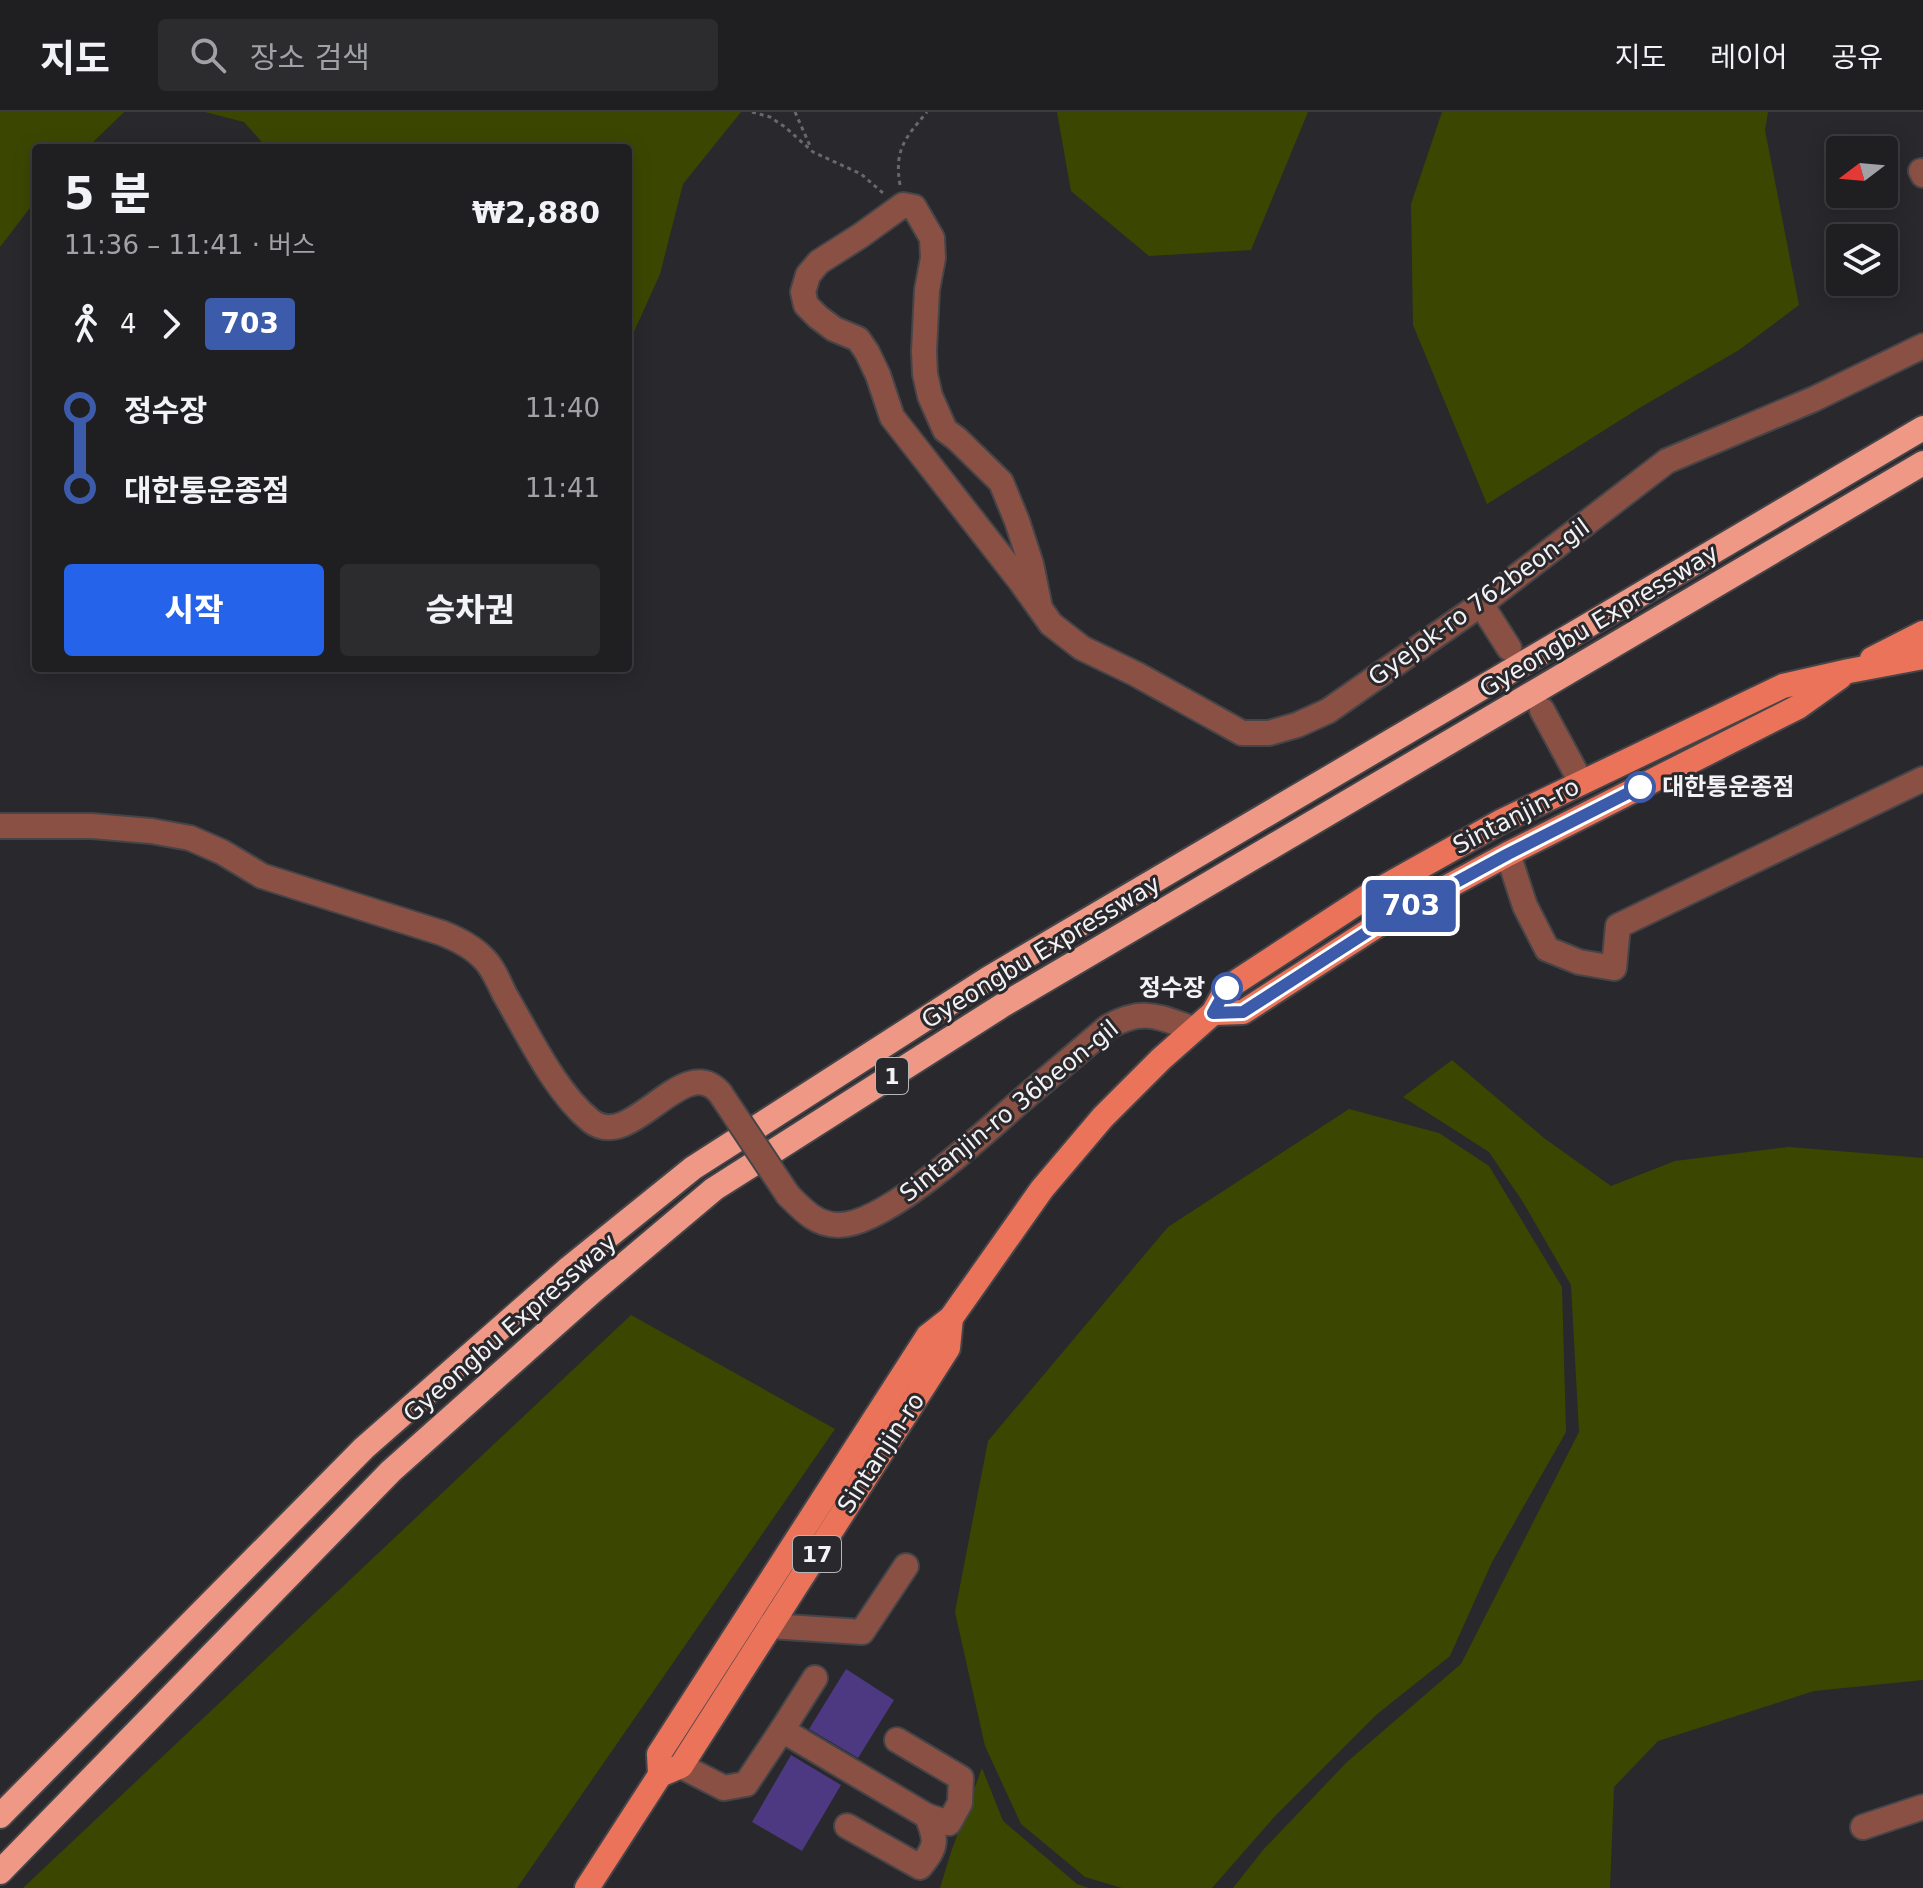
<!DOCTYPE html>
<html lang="ko">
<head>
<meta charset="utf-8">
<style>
	:root { --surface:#1f1e21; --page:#2c2b2e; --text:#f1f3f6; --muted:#a1a2a5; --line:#3c3c3f; --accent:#2563eb }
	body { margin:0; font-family:"DejaVu Sans","Noto Sans KR",sans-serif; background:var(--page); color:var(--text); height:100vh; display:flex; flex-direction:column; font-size:30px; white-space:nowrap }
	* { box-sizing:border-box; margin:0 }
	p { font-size:26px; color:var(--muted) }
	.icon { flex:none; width:44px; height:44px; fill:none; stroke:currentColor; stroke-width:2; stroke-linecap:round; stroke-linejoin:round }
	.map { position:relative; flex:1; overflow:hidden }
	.side { position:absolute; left:32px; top:32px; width:600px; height:528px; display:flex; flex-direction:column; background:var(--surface); border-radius:8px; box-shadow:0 4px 20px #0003,0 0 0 2px var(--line) }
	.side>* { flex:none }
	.badge { padding:0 16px; border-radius:6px; font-size:28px; line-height:52px }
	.needle { width:52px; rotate:254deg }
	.buttons { position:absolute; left:1826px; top:24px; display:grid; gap:16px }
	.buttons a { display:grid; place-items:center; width:72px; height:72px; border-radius:8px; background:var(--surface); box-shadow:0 4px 20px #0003,0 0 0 2px var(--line); font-size:40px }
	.map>.badge { position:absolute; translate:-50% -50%; box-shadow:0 0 0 4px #fff }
	.legs { display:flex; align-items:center; gap:12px; height:88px; padding:0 32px; font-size:26px }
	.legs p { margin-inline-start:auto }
	.summary { display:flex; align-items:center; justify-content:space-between; height:136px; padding:0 32px }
	h1 { font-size:44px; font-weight:800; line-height:60px }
	.action { display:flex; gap:16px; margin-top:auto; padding:16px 32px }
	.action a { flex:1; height:92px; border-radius:8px; background:var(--accent); color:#fff; font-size:32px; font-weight:800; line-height:92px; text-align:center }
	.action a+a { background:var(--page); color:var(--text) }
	ul { padding:0 32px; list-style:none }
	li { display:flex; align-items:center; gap:28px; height:80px; font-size:30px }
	li i { display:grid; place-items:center; width:12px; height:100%; margin:0 10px; background:currentColor }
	li i::after { content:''; width:20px; height:20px; margin:-10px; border:6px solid; border-radius:50%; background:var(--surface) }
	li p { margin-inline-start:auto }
	li:first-child i { background:linear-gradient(#0000 50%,currentColor 0) }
	li:last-child i { background:linear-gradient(currentColor 50%,#0000 0) }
	header { display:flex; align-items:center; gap:48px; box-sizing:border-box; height:112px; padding:0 40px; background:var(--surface); border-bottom:2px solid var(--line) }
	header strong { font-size:38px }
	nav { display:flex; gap:44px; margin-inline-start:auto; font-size:28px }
	.search { width:560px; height:72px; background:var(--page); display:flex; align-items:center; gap:20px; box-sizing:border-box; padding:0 28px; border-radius:8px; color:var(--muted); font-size:30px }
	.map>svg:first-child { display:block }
	.green { fill:#3b4700 }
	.building { fill:#4d3882 }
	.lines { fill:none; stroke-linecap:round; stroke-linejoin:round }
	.minor-casing { stroke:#454448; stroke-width:28 }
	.major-casing { stroke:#454448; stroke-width:28 }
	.highway-casing { stroke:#454448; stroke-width:28 }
	.path { stroke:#69686c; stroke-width:3; stroke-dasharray:4 4; stroke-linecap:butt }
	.minor { stroke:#8a5044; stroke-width:24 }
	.major { stroke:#ea735a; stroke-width:24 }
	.highway { stroke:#ee9885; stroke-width:24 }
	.minor-bridge-casing { stroke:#454448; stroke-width:28; stroke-linecap:butt }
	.minor-bridge { stroke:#8a5044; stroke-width:24 }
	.line-1-casing { stroke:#fff; stroke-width:18 }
	.line-1 { stroke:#3d5bab; stroke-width:12 }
	.stop-1-dot { fill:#fff; stroke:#3d5bab; stroke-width:4 }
	.labels { text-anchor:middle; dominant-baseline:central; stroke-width:6; stroke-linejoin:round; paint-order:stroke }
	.shield { fill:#29282c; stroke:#b6b6b9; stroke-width:2 }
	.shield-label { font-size:22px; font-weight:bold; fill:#f3f3f6 }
	.street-label { font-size:24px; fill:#f3f3f6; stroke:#29282c }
	.stop-label { font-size:24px; font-weight:bold; fill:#f3f3f6; stroke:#29282c; text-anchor:start }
</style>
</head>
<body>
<header>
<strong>지도</strong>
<div class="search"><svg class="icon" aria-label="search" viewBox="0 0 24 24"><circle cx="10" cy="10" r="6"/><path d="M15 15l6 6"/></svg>장소 검색</div>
<nav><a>지도</a><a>레이어</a><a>공유</a></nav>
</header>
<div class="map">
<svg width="1923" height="1776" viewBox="0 0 1923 1776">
	<rect width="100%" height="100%" fill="#29282c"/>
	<g class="green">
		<polygon points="0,0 124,0 87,36 36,36 36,88 0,135"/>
		<polygon points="205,0 741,0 683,72 660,162 628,233 628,36 267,36 244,10"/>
		<polygon points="1057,0 1308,0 1251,138 1149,144 1071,79"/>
		<polygon points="1442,0 1768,0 1765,18 1799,193 1739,238 1641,295 1487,392 1413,213 1411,92"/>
		<polygon points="1452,948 1544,1026 1611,1074 1675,1049 1789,1035 1923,1046 1923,1568 1814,1579 1658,1629 1614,1675 1610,1776 1233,1776 1263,1738 1347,1650 1461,1552 1579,1320 1571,1173 1523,1090 1489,1040 1403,985"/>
		<polygon points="1349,997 1439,1021 1489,1054 1562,1175 1566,1320 1492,1450 1450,1544 1376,1603 1276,1703 1212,1776 1122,1776 1085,1765 1021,1712 985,1634 955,1500 988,1329 1168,1115"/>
		<polygon points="631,1203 835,1317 517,1776 23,1776"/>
		<polygon points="982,1656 1003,1709 1077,1772 1089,1776 940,1776 951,1740"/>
	</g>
	<g class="building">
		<polygon points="846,1557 894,1588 858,1646 809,1617"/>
		<polygon points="791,1643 841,1673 802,1739 752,1710"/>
	</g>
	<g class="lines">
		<g class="minor-casing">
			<g id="minor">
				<polyline points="1921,59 1923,63"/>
				<polyline points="1481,492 1509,536"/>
				<polyline points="1040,496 1031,452 1017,409 1001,370 957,327 945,318 930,284 925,262 924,239 927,178 933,146 932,126 914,95 903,93 860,124 819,150 808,163 803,180 806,193 818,205 834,217 858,227 867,240 878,263 892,305 1021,470 1051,512 1082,536 1136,562 1242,621 1269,621 1297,613 1328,599 1481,492 1667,349 1814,287 1923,234"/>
				<polyline points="1542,598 1581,670"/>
				<path d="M0,714H92L151,719L190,726L222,740L262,764L442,821C457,827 472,834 483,846C493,855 499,871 505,883C528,922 555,980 591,1009C632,1041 683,938 720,981"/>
				<polyline points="1508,742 1525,794 1547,837 1579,850 1614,856 1618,814 1923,667"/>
				<path d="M788,1083C802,1097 816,1113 838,1113C886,1114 986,1019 1023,987C1051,963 1080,939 1108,915C1144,895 1158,905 1194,917"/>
				<polyline points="770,1514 862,1520 906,1454"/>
				<polyline points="782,1618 815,1566"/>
				<polyline points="897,1628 961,1666 960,1691 949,1711 927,1704"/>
				<path d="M681,1654L724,1676L746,1672L782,1618L927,1704C937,1729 937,1734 920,1755L847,1714"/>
				<polyline points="1863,1715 1923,1695"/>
			</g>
		</g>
		<g class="major-casing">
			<g id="major">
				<polyline points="1872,547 1923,521"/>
				<polyline points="1213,901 1243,900 1381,811 1508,742 1798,595 1840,565"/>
				<polyline points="660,1663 659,1642 928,1224 951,1206 1042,1077 1103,1005 1161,947 1213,901 1227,876 1368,784 1502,709 1783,574 1849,559 1923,545"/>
				<polyline points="587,1776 660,1663 681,1654 948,1236 951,1206"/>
			</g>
		</g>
		<g class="highway-casing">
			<g id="highway">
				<polyline points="0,1704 364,1336 569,1156 693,1056 989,866 1923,316"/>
				<polyline points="0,1760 391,1359 593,1179 714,1077 1003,893 1923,351"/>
			</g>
		</g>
		<g class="path">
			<polyline points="752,0 770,5 785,15 813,40 861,62 883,81"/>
			<polyline points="795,0 811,36"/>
			<path d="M900,73C894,38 905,26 927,0"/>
		</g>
		<use href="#minor" class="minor"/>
		<use href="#major" class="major"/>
		<use href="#highway" class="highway"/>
		<g class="minor-bridge-casing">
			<polyline id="minor-bridge" points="720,981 788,1083"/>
		</g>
		<use href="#minor-bridge" class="minor-bridge"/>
	</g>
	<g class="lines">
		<g class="line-1-casing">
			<polyline id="line-1" points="1227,876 1213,901 1243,900 1381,811 1508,742 1640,675"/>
		</g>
		<use href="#line-1" class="line-1"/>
	</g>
	<g class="stop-1-dot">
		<circle cx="1640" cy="675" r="14"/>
		<circle cx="1227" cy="876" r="14"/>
	</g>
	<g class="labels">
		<g class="shield">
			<rect x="876" y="946" width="32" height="36" rx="6"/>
			<rect x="793" y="1424" width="48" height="36" rx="6"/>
		</g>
		<g class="shield-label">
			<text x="892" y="964">1</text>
			<text x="817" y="1442">17</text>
		</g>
		<g class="street-label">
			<text transform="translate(1479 490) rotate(-36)">Gyejok-ro 762beon-gil</text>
			<text transform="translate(1599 509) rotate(-31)">Gyeongbu Expressway</text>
			<text transform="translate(1516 704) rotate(-27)">Sintanjin-ro</text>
			<text transform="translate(1041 840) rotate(-31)">Gyeongbu Expressway</text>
			<text transform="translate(1009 999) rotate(-39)">Sintanjin-ro 36beon-gil</text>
			<text transform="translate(510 1216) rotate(-41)">Gyeongbu Expressway</text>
			<text transform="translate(881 1341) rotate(-57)">Sintanjin-ro</text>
		</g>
		<g class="stop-label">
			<text x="1662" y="675">대한통운종점</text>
			<text x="1205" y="876" text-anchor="end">정수장</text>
		</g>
	</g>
</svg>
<div class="buttons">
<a><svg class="needle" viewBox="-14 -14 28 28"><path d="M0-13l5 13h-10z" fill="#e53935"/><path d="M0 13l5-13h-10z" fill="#a1a2a5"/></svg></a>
<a><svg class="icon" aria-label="layers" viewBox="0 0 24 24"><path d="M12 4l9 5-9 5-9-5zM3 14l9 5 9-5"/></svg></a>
</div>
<b class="badge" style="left:1411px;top:794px;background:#3d5bab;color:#fff">703</b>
<section class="side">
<div class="summary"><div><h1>5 분</h1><p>11:36 – 11:41 · 버스</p></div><b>₩2,880</b></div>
<div class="legs"><svg class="icon" aria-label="walk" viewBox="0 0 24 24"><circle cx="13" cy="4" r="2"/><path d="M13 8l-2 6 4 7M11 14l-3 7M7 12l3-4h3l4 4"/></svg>4<svg class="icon" aria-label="forward" viewBox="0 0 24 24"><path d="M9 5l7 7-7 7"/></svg><b class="badge" style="background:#3d5bab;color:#fff">703</b></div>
<ul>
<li><i style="color:#3d5bab"></i><b>정수장</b><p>11:40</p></li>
<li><i style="color:#3d5bab"></i><b>대한통운종점</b><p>11:41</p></li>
</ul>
<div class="action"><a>시작</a><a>승차권</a></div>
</section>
</div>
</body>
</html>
